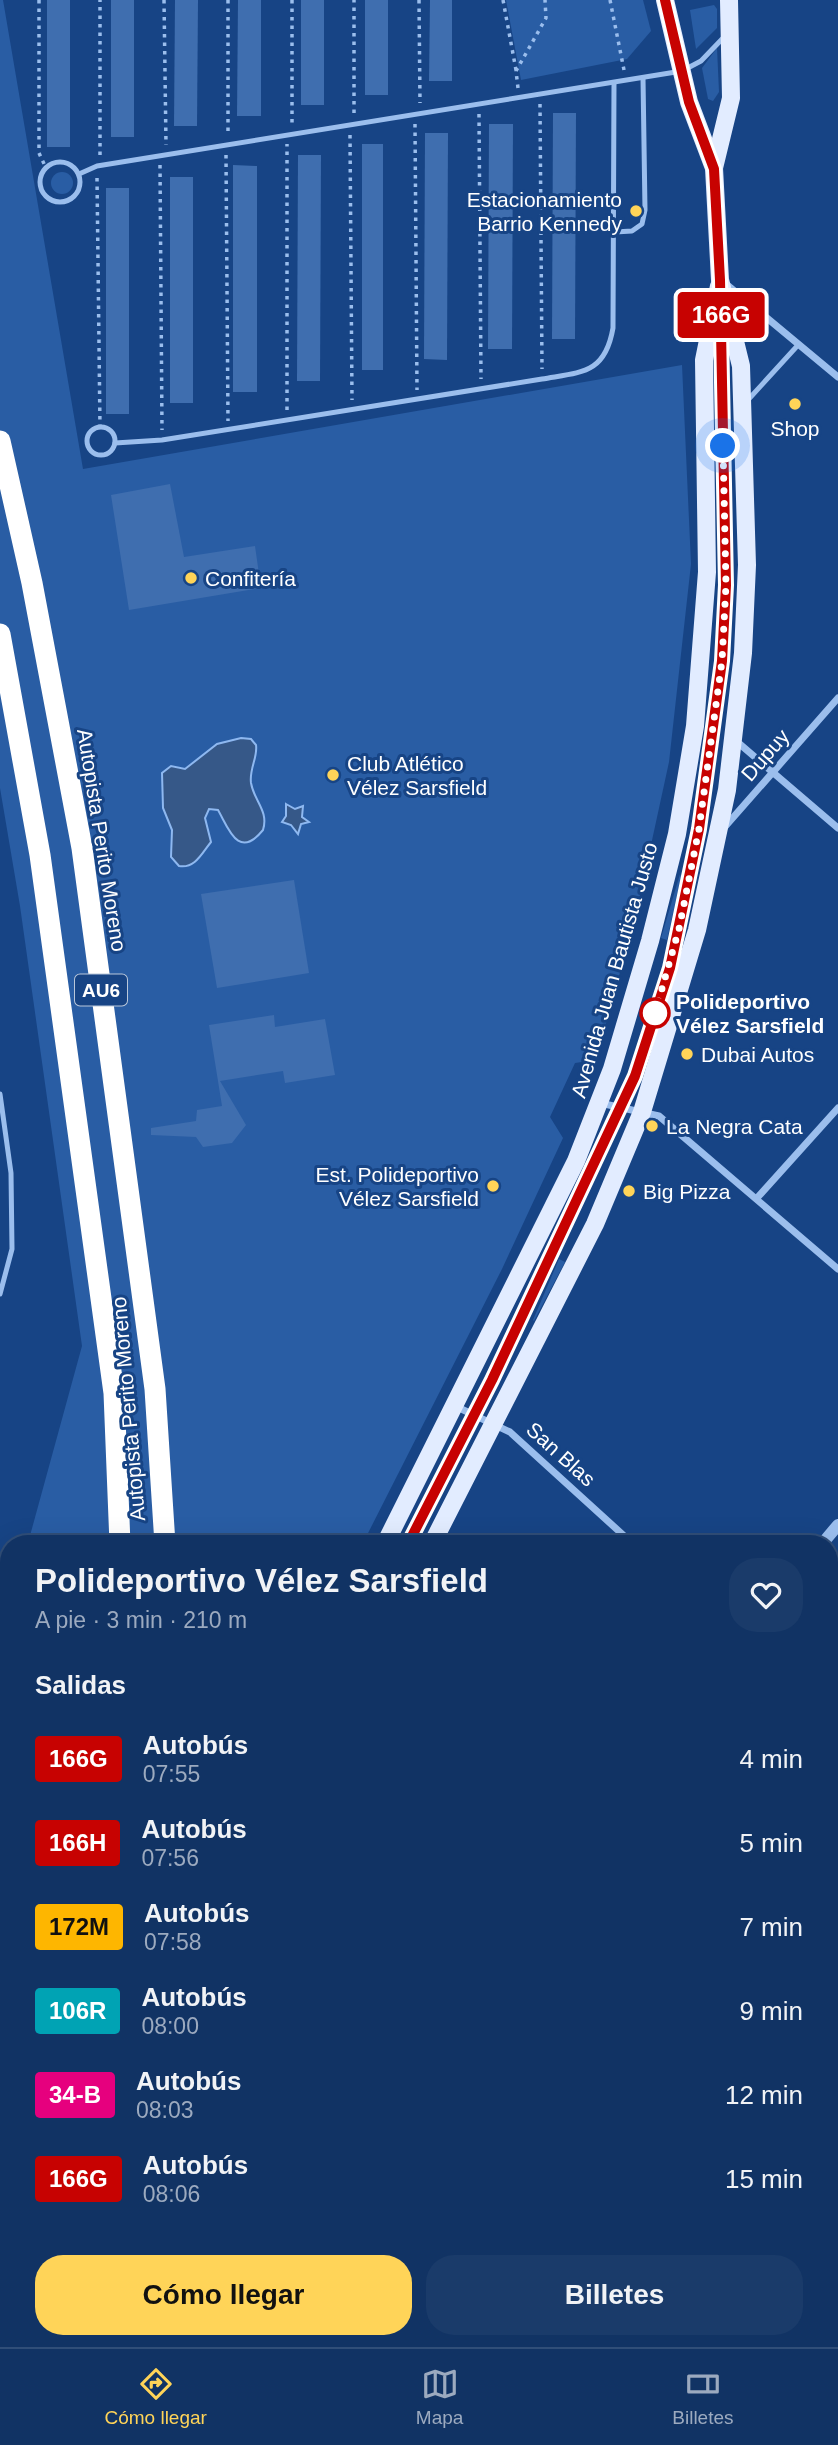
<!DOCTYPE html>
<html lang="es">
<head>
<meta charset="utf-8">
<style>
	:root { --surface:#113364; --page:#1a3b6a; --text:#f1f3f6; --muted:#9caabf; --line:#304e78; --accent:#ffd458 }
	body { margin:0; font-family:Arial,sans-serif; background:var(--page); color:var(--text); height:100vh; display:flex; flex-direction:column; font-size:26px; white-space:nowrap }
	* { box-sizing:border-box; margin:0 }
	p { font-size:23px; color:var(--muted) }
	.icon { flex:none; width:38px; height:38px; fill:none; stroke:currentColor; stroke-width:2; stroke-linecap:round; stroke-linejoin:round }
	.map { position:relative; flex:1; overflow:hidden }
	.drawer { position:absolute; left:0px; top:1535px; width:838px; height:814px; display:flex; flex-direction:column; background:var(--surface); border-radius:28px 28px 0 0; box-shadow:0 7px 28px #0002,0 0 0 2px var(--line) }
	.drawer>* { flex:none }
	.badge { padding:0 14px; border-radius:5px; font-size:24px; line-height:46px }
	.you { position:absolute; width:35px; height:35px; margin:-18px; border:5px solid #fff; border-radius:50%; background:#1a73e8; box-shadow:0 0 0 10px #1a73e833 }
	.map>.badge { position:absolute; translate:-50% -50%; box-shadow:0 0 0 4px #fff }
	h2 { padding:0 35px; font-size:26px; line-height:63px }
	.round { display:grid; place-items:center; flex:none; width:74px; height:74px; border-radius:28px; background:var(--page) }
	.head { display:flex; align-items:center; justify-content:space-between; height:119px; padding:0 35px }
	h1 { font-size:33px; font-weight:800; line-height:52px }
	.cta { display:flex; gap:14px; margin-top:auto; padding:14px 35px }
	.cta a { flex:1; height:80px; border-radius:28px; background:var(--accent); color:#111; font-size:28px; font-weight:800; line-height:80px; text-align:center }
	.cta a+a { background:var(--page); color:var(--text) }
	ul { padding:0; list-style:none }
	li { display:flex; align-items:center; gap:21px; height:84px; padding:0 35px }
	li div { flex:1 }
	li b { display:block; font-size:26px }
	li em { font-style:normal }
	li .badge { min-width:77px; font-weight:700; text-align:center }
	.dock { display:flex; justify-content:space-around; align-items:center; height:98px; border-top:2px solid var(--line); background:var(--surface); font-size:19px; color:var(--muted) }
	.dock a { display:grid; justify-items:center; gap:4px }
	.dock .on { color:var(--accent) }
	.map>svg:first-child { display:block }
	.green { fill:#295da4 }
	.water { fill:#365888; stroke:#8eb8f0; stroke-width:2 }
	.building { fill:#3f6eaf }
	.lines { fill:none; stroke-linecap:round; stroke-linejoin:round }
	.path { stroke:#9bbeed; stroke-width:3.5; stroke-dasharray:3.5 5; stroke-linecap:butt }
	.service { stroke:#9bbeed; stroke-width:5 }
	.minor { stroke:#9bbeed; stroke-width:7 }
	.tertiary { stroke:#9bbeed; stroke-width:12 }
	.primary { stroke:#e2ecff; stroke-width:18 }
	.motorway { stroke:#fff; stroke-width:21 }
	.line-casing { stroke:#fff; stroke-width:16 }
	.line { stroke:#c70201; stroke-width:10 }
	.walk { stroke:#fff; stroke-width:7; stroke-dasharray:0 12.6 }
	.poi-dot { fill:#ffd458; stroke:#174485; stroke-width:2.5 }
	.stop-dot { fill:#fff; stroke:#c70201; stroke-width:3.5 }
	.labels { text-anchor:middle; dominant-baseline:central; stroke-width:6; stroke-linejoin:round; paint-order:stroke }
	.shield { fill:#174485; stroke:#b9c7da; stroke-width:2 }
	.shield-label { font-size:19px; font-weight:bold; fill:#fff }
	.poi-label { font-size:21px; fill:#fff; stroke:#174485; text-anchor:start }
	.street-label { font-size:21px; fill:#fff; stroke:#174485 }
	.stop-label { font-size:21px; font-weight:bold; fill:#fff; stroke:#174485; text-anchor:start }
</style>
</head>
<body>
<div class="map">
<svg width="838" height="2347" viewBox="0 0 838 2347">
	<rect width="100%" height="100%" fill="#174485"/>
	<g class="green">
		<polygon points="0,0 3,0 83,469 682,365 691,564 669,762 636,914 596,1060 575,1063 550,1117 563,1138 502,1269 363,1543 28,1543 82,1346 20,906 0,788"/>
		<polygon points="506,0 643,0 651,31 627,59 521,80"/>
		<polygon points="714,5 717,9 717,28 696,49 690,10"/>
		<polygon points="717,48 719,92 713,101 708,99 702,68"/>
		<circle cx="62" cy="183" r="11"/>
		<polygon points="680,874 681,877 667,940 661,938"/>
		<polygon points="559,1259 565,1262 534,1321 533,1320"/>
		<polygon points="9,1615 9,2159 0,2156 0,1647"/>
		<polygon points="324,2340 388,2340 381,2347 325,2347"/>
	</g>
	<g class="water">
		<path d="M241,738L251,739L256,745C258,757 249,769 251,783C254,801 269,811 263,830C238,861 228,827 218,810L209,809L205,818L211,842C202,853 195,869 179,866L171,857L172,830L163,808L162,773L171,766L185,769L217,744Z"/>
		<polygon points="286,804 295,809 303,806 302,817 309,822 301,824 298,834 291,825 282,822 286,816"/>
	</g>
	<g class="building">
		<rect x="47" y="0" width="23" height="147"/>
		<rect x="111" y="0" width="23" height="137"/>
		<polygon points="175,0 198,0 197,126 174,126"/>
		<polygon points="238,0 261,0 261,116 237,116"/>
		<rect x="301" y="0" width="23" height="105"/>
		<rect x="365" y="0" width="23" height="95"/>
		<polygon points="430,0 452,0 452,81 429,81"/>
		<polygon points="553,113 576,113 575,339 552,339"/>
		<polygon points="489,124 513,124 512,349 488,349"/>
		<polygon points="425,133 448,133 447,360 424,359"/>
		<rect x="362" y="144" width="21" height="226"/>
		<polygon points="298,155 321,155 320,381 297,381"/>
		<polygon points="233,165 257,166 257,392 233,392"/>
		<rect x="170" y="177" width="23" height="226"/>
		<rect x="106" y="188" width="23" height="226"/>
		<polygon points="170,484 184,557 255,546 261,588 129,610 111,495"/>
		<polygon points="294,880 309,973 217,988 201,894"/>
		<polygon points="274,1015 275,1027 325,1019 335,1075 285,1083 283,1071 220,1081 246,1125 232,1143 203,1147 196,1137 151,1135 151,1128 196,1121 197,1110 222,1106 209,1025"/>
	</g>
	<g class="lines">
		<g class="path">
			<polyline points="39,0 39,153 46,168"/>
			<polyline points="164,0 166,145"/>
			<polyline points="228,0 228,134"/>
			<polyline points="292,0 292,124"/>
			<polyline points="419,0 420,103"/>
			<polyline points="503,0 516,70"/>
			<polyline points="610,0 624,70"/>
			<polyline points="518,88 516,71 546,18 545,0"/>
			<polyline points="540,104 542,369"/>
			<polyline points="354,113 354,0"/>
			<polyline points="479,114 481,379"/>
			<polyline points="415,124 417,390"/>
			<polyline points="350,135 352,400"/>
			<polyline points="100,155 100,0"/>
			<polyline points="226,155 228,421"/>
			<polyline points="160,165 162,430"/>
			<polyline points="97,178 100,427"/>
			<polyline points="287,410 287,144"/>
			<polyline points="335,2340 336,2347"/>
		</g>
		<g class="service">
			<circle cx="60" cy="182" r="20"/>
			<polyline points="79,174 97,166 682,71 701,61 725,36"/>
			<polyline points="615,232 632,231 642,224 645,210 643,78"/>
			<polyline points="747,401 799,344"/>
			<circle cx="101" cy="441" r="14"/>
			<path d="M115,443L162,440L542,379C582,372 605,374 613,328L614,83"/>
			<polyline points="0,1094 11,1173 12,1249 0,1294"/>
			<path d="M408,1544L492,1380L622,1107C667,1003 690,891 706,779C712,739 720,699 722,659C730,544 723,429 721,314"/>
			<polyline points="292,2340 293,2347"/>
		</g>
		<g class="minor">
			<polyline points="726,284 838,377"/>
			<polyline points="735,740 838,828"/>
			<polyline points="723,829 838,698"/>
			<polyline points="600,1103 659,1116 838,1269"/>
			<polyline points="757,1198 838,1108"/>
			<polyline points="455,1406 510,1432 633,1544"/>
			<polyline points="830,1716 838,1723"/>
			<polyline points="830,2138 838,2146"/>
			<polyline points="539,2340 547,2347"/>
		</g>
		<g class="tertiary">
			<polyline points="822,1544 838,1525"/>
			<polyline points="830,1871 838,1861"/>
			<polyline points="24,2347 27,2340"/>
			<polyline points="213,2347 218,2340"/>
			<polyline points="402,2347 409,2340"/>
		</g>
		<g class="primary">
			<polyline points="714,168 731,98 729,0"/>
			<polyline points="385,1544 576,1161 612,1069 650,941 677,834 695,726 707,572 704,360 719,286"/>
			<polyline points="432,1544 595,1224 642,1112 697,930 727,790 743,653 747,565 741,366 720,280 714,168 689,102 665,0"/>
			<polyline points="271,2340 272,2347"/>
			<polyline points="312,2340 313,2347"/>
		</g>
		<g class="motorway">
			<polyline points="0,441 32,583 82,848 155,1389 165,1544"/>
			<polyline points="0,634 40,855 114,1393 120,1544"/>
			<polyline points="0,2174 9,2148"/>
			<polyline points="0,2304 9,2279"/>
		</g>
	</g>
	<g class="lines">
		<g class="line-casing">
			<polyline id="line" points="408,1544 492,1380 635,1076 670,968 699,829 722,661 726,585 720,280 714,169 689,102 665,0"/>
		</g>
		<use href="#line" class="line"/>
		<polyline class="walk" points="655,1013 679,929 699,829 722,661 726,585 723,446"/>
	</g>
	<g class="poi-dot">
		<circle cx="636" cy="211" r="7"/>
		<circle cx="795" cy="404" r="7"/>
		<circle cx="191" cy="578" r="7"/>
		<circle cx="333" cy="775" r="7"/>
		<circle cx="687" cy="1054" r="7"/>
		<circle cx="652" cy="1126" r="7"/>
		<circle cx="493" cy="1186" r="7"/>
		<circle cx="629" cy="1191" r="7"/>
	</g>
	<circle class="stop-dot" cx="655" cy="1013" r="14"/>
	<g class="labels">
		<rect class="shield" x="75" y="974.5" width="52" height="31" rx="5"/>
		<g class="shield-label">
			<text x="101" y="990">AU6</text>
		</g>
		<g class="poi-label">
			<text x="622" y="199" text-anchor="end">Estacionamiento<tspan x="622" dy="24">Barrio Kennedy</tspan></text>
			<text x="795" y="428" text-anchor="middle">Shop</text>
			<text x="205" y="578">Confitería</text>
			<text x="347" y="763">Club Atlético<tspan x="347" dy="24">Vélez Sarsfield</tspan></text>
			<text x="701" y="1054">Dubai Autos</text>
			<text x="666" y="1126">La Negra Cata</text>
			<text x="479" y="1174" text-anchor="end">Est. Polideportivo<tspan x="479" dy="24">Vélez Sarsfield</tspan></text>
			<text x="643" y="1191">Big Pizza</text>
		</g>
		<g class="street-label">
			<text transform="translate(765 755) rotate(-49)">Dupuy</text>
			<text transform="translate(102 840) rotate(81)">Autopista Perito Moreno</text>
			<text transform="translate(614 970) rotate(-74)">Avenida Juan Bautista Justo</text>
			<text transform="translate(128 1409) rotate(-95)">Autopista Perito Moreno</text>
			<text transform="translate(561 1454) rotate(42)">San Blas</text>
		</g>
		<g class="stop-label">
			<text x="676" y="1001">Polideportivo<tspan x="676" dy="24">Vélez Sarsfield</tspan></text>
		</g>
	</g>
</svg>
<div class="you" style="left:723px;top:446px"></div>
<b class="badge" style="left:721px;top:315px;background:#c70201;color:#fff">166G</b>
<section class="drawer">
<div class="head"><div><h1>Polideportivo Vélez Sarsfield</h1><p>A pie · 3 min · 210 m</p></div><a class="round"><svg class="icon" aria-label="heart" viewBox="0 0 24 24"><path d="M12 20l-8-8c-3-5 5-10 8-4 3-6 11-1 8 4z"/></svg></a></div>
<h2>Salidas</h2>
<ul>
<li><span class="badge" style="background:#c70201;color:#fff">166G</span><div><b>Autobús</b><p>07:55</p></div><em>4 min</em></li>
<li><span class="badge" style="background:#c70201;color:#fff">166H</span><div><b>Autobús</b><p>07:56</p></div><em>5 min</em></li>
<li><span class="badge" style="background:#feb600;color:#111">172M</span><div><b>Autobús</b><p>07:58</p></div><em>7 min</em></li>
<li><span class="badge" style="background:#00a3b4;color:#fff">106R</span><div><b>Autobús</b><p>08:00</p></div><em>9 min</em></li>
<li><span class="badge" style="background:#e6007e;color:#fff">34-B</span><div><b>Autobús</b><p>08:03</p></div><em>12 min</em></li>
<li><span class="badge" style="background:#c70201;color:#fff">166G</span><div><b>Autobús</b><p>08:06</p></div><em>15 min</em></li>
</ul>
<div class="cta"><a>Cómo llegar</a><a>Billetes</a></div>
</section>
</div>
<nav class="dock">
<a class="on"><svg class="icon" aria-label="directions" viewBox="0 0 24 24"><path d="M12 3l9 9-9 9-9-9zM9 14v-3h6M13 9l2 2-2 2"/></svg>Cómo llegar</a>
<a><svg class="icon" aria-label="map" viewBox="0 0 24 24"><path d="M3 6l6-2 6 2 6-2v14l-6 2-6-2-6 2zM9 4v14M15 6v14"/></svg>Mapa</a>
<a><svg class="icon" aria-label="tickets" viewBox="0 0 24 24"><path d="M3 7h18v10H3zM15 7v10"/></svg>Billetes</a>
</nav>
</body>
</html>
